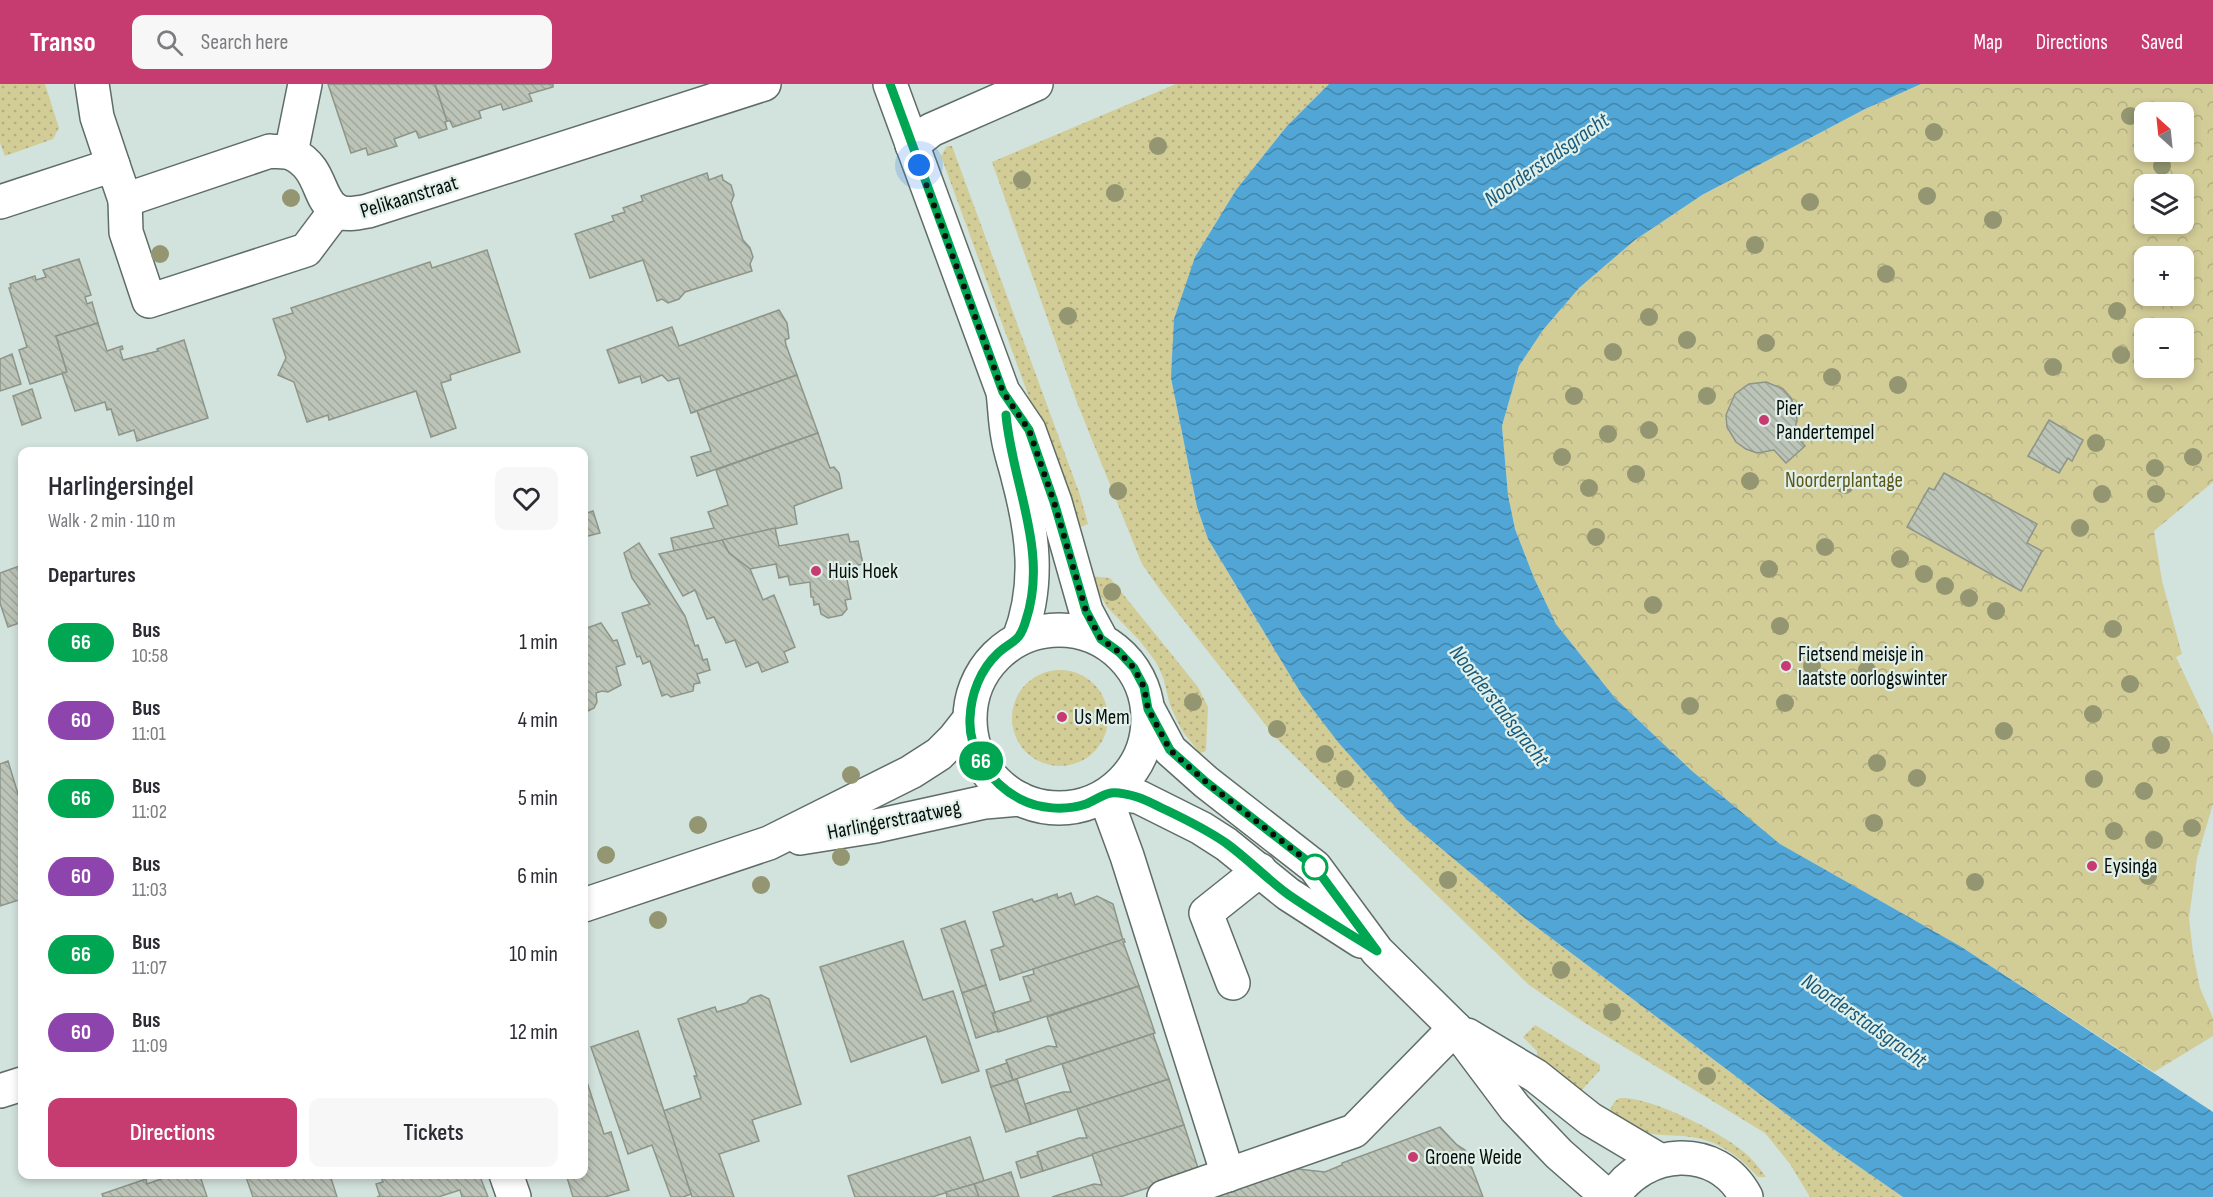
<!DOCTYPE html>
<html lang="en">
<head>
<meta charset="utf-8">
<style>
	:root { --surface:#fff; --page:#f7f7f7; --text:#2b2b33; --muted:#7c7c81; --accent:#c73c70 }
	body { margin:0; font-family:"Sofia Sans Condensed",sans-serif; background:var(--page); color:var(--text); height:100vh; display:flex; flex-direction:column; font-size:22px; white-space:nowrap }
	* { box-sizing:border-box; margin:0 }
	p { font-size:20px; color:var(--muted) }
	.icon { flex:none; width:33px; height:33px; fill:none; stroke:currentColor; stroke-width:2; stroke-linecap:round; stroke-linejoin:round }
	.map { position:relative; flex:1; overflow:hidden }
	.sheet { position:absolute; left:18px; top:363px; width:570px; height:732px; display:flex; flex-direction:column; background:var(--surface); border-radius:12px; box-shadow:0 3px 9px #0003 }
	.sheet>* { flex:none }
	.badge { padding:0 12px; border-radius:20px; font-size:21px; line-height:39px }
	.needle { width:39px; rotate:333deg }
	.tools { position:absolute; left:2134px; top:18px; display:grid; gap:12px }
	.tools a { display:grid; place-items:center; width:60px; height:60px; border-radius:12px; background:var(--surface); box-shadow:0 3px 9px #0003; font-size:30px }
	.you { position:absolute; width:30px; height:30px; margin:-15px; border:4px solid #fff; border-radius:50%; background:#1a73e8; box-shadow:0 0 0 9px #1a73e833 }
	.map>.badge { position:absolute; translate:-50% -50%; box-shadow:0 0 0 3px #fff }
	h2 { padding:0 30px; font-size:22px; line-height:54px }
	.round { display:grid; place-items:center; flex:none; width:63px; height:63px; border-radius:12px; background:var(--page) }
	.head { display:flex; align-items:center; justify-content:space-between; height:102px; padding:0 30px }
	h1 { font-size:28px; font-weight:600; line-height:45px }
	.button { display:flex; gap:12px; margin-top:auto; padding:12px 30px }
	.button a { flex:1; height:69px; border-radius:12px; background:var(--accent); color:#fff; font-size:24px; font-weight:600; line-height:69px; text-align:center }
	.button a+a { background:var(--page); color:var(--text) }
	ul { padding:0; list-style:none }
	li { display:flex; align-items:center; gap:18px; height:78px; padding:0 30px }
	li div { flex:1 }
	li b { display:block; font-size:22px }
	li em { font-style:normal }
	li .badge { min-width:66px; font-weight:700; text-align:center }
	header { display:flex; align-items:center; gap:36px; box-sizing:border-box; height:84px; padding:0 30px; background:var(--accent); color:#fff }
	header strong { font-size:28px }
	nav { display:flex; gap:33px; margin-inline-start:auto; font-size:21px }
	.search { width:420px; height:54px; background:var(--page); display:flex; align-items:center; gap:15px; box-sizing:border-box; padding:0 21px; border-radius:12px; color:var(--muted); font-size:22px }
	.map>svg:first-child { display:block }
	.grass { fill:url(#grass-dots) }
	.forest { fill:url(#forest-crowns); fill-rule:evenodd }
	.water { fill:url(#water-waves) }
	.building { fill:url(#building-back-hatch); stroke:#8d9589; stroke-width:1.5 }
	.lines { fill:none; stroke-linecap:round; stroke-linejoin:round }
	.minor-casing { stroke:#5f6d67; stroke-width:36 }
	.major-casing { stroke:#5f6d67; stroke-width:36 }
	.minor { stroke:#fff; stroke-width:33 }
	.major { stroke:#fff; stroke-width:33 }
	.tree { fill:#939670 }
	.line-casing { stroke:#fff; stroke-width:14 }
	.line { stroke:#00a651; stroke-width:9 }
	.walk { stroke:#080e0c; stroke-width:6; stroke-dasharray:0 10.8 }
	.poi-dot { fill:#c73c70; stroke:#e0f0e9; stroke-width:2 }
	.stop-dot { fill:#fff; stroke:#00a651; stroke-width:3 }
	.labels { text-anchor:middle; dominant-baseline:central; stroke-width:4.5; stroke-linejoin:round; paint-order:stroke }
	.street-label { font-size:21px; fill:#080e0c; stroke:#e0f0e9 }
	.poi-label { font-size:21px; fill:#080e0c; stroke:#e0f0e9; text-anchor:start }
	.park-label { font-size:21px; fill:#5f5717; stroke:#e0f0e9 }
	.water-label { font-size:22px; font-style:italic; fill:#19597a; stroke:#e0f0e9 }
</style>
</head>
<body>
<header>
<strong>Transo</strong>
<div class="search"><svg class="icon" aria-label="search" viewBox="0 0 24 24"><circle cx="10" cy="10" r="6"/><path d="M15 15l6 6"/></svg>Search here</div>
<nav><a>Map</a><a>Directions</a><a>Saved</a></nav>
</header>
<div class="map">
<svg width="2213" height="1113" viewBox="0 0 2213 1113">
	<defs>
		<pattern id="grass-dots" width="8" height="8" patternUnits="userSpaceOnUse" patternTransform="scale(1.5)"><rect width="8" height="8" fill="#d2cc97"/><path d="M2 2h.1M6 6h.1" fill="none" stroke="#b3ae81" stroke-width="1.8" stroke-linecap="round"/></pattern>
		<pattern id="forest-crowns" width="20" height="18" patternUnits="userSpaceOnUse" patternTransform="scale(1.5)"><rect width="20" height="18" fill="#d2cc97"/><path d="M2 6a3 3 0 1 1 6 0M12 15a3 3 0 1 1 6 0" fill="none" stroke="#b3ae81"/></pattern>
		<pattern id="water-waves" width="16" height="10" patternUnits="userSpaceOnUse" patternTransform="scale(1.5)"><rect width="16" height="10" fill="#52a6d6"/><path d="M0 5q4-4 8 0t8 0" fill="none" stroke="#4286ac"/></pattern>
		<pattern id="building-back-hatch" width="6" height="6" patternUnits="userSpaceOnUse" patternTransform="scale(1.5)"><rect width="6" height="6" fill="#bcc4b8"/><path d="M-1 5l2 2M0 0l6 6M5-1l2 2" fill="none" stroke="#a0a79d"/></pattern>
	</defs>
	<rect width="100%" height="100%" fill="#d2e2dc"/>
	<g class="grass">
		<polygon points="0,0 45,0 59,44 53,55 5,72 0,59"/>
		<polygon points="1176,0 1329,0 1287,42 1236,106 1195,173 1171,294 1197,423 1208,455 1264,548 1527,836 1832,1064 1903,1113 1810,1113 1790,1080 1765,1049 1585,939 1529,901 1276,654 1163,510 1142,480 1078,321 992,78"/>
		<polygon points="947,62 952,62 1080,411 1088,440 1078,444 1076,442 941,72"/>
		<polygon points="1090,492 1110,494 1198,603 1208,623 1206,666 1204,668 1200,669 1183,648 1176,634 1170,621 1163,593 1156,578 1139,556 1107,523"/>
		<circle cx="1060" cy="634" r="48"/>
		<polygon points="1535,941 1600,981 1600,986 1581,1007 1537,977 1537,967 1523,953"/>
		<path d="M1620,1014C1650,1012 1722,1049 1744,1068C1753,1076 1760,1084 1766,1093H1758C1739,1072 1719,1057 1691,1053C1676,1050 1660,1053 1645,1048C1631,1045 1620,1037 1608,1029L1615,1017Z"/>
	</g>
	<path class="forest" d="M1921,0H2213V398L2154,447L2162,497L2182,570L2176,573L2213,651V720L2197,774L2189,834L2193,869L2200,904L2213,934V952L2154,988L1960,862L1780,760L1692,687L1615,614L1556,540L1534,494L1515,445L1508,411L1502,342L1519,282L1543,246L1579,204L1635,156L1702,111L1865,25ZM2145,28H2184V68H2145ZM2145,100H2184V140H2145ZM2145,172H2184V212H2145ZM2145,244H2184V284H2145Z"/>
	<polygon class="water" points="1329,0 1921,0 1865,25 1702,111 1635,156 1579,204 1543,246 1519,282 1502,342 1508,411 1515,445 1534,494 1556,540 1615,614 1692,687 1780,760 1960,862 2213,1028 2213,1113 1903,1113 1832,1064 1527,836 1406,735 1338,658 1302,611 1208,455 1197,423 1171,294 1174,235 1195,173 1236,106 1287,42"/>
	<g class="building">
		<polygon points="328,0 435,0 447,37 445,38 447,45 419,54 416,47 394,55 397,62 368,71 366,64 351,69"/>
		<polygon points="435,0 553,0 553,3 529,10 532,17 503,26 501,20 479,27 481,34 453,43 450,37 447,37"/>
		<polygon points="707,89 709,96 722,91 723,96 731,101 734,111 731,119 743,156 750,164 753,173 750,180 752,187 685,208 679,215 668,219 662,215 657,217 643,176 590,194 575,150 614,137 612,132 625,128 623,124 643,117 641,112"/>
		<polygon points="487,166 520,268 450,291 451,296 441,299 456,344 431,353 416,307 329,336 328,331 307,338 294,298 278,291 286,274 273,235 293,229 291,224 430,178 432,184"/>
		<polygon points="79,175 91,211 85,213 87,220 92,218 98,239 56,252 67,288 30,300 19,266 27,263 9,204 11,204 10,200 35,192 36,196 46,193 43,186"/>
		<polygon points="779,226 787,239 789,254 785,256 786,261 797,291 691,329 679,294 668,297 662,291 642,299 640,292 619,299 607,266 672,243 679,262"/>
		<polygon points="98,239 107,267 122,262 123,265 120,266 123,276 158,267 157,265 184,256 208,334 137,357 134,346 119,351 111,325 107,326 105,318 75,327 62,289 67,288 56,252"/>
		<polygon points="12,270 21,300 0,307 0,275"/>
		<polygon points="797,291 818,349 697,392 691,373 711,367 697,327 691,329"/>
		<polygon points="1766,298 1783,305 1791,314 1796,326 1797,337 1793,349 1805,362 1786,379 1774,366 1757,369 1746,365 1736,358 1727,343 1726,331 1735,310 1749,300"/>
		<polygon points="32,305 41,334 22,341 13,312"/>
		<polygon points="2049,336 2083,356 2072,377 2068,374 2059,389 2028,372"/>
		<polygon points="818,349 828,379 830,384 834,383 839,389 842,404 794,422 797,440 674,467 671,454 714,444 708,428 728,421 716,386"/>
		<polygon points="1944,389 2037,440 2027,459 2042,467 2021,507 1907,443 1929,404 1934,406"/>
		<polygon points="593,427 600,449 584,453 584,430"/>
		<polygon points="775,444 779,462 848,450 850,458 858,457 863,480 854,482 855,490 846,491 851,515 845,516 847,525 842,531 828,534 821,530 819,520 814,521 813,513 811,513 810,498 790,501 788,492 779,494 776,480 750,485 729,469 722,456"/>
		<polygon points="722,456 729,469 750,485 763,516 774,511 795,563 784,568 788,578 762,588 758,578 746,583 735,556 726,559 714,533 707,535 695,506 683,512 659,470"/>
		<polygon points="639,459 685,532 695,562 698,561 703,576 707,575 710,586 697,590 700,599 694,600 693,607 671,613 667,610 662,612 650,577 643,580 640,572 637,573 622,529 650,520 632,494 624,469"/>
		<polygon points="22,481 22,538 8,543 0,519 0,489"/>
		<polygon points="601,539 613,557 617,556 625,580 616,583 621,601 608,608 602,607 596,609 597,618 594,624 584,629 584,545"/>
		<polygon points="8,677 22,723 22,815 0,822 0,680"/>
		<polygon points="1071,809 1075,821 1097,812 1113,820 1123,856 1000,896 991,866 1004,862 993,828 1032,815 1034,818 1057,810 1058,814"/>
		<polygon points="965,837 986,901 962,909 941,845"/>
		<polygon points="1124,855 1125,858 1123,858 1139,902 998,948 992,929 1031,917 1023,893 1034,890 1033,885"/>
		<polygon points="903,857 923,916 953,907 979,987 942,999 926,952 851,978 820,883"/>
		<polygon points="986,901 995,929 992,929 998,947 976,954 962,909"/>
		<polygon points="1139,902 1155,949 1013,996 1006,976 1048,962 1057,963 1047,933"/>
		<polygon points="761,911 769,915 801,1020 752,1036 759,1057 719,1070 734,1113 692,1113 663,1027 701,1014 694,992 697,992 678,935 715,923 717,928 746,919 751,914"/>
		<polygon points="638,947 691,1110 683,1113 671,1113 652,1061 628,1070 591,963"/>
		<polygon points="1155,949 1153,950 1169,995 1031,1040 1025,1020 1063,1008 1071,1008 1062,980"/>
		<polygon points="1007,979 1013,996 991,1003 986,986"/>
		<polygon points="584,989 604,1050 611,1048 629,1106 605,1113 573,1113 566,1090 584,1090"/>
		<polygon points="1017,995 1031,1040 1006,1048 991,1003"/>
		<polygon points="1169,995 1184,1041 1043,1087 1037,1068 1079,1054 1087,1054 1077,1025"/>
		<polygon points="1184,1041 1199,1087 1120,1113 1052,1113 1094,1100 1102,1101 1092,1070"/>
		<polygon points="1440,1043 1457,1061 1465,1066 1483,1113 1209,1113 1289,1084 1325,1088 1342,1081 1342,1079"/>
		<polygon points="970,1053 984,1097 932,1113 855,1113 848,1092"/>
		<polygon points="1038,1071 1043,1087 1021,1094 1016,1078"/>
		<polygon points="1011,1088 1019,1113 979,1113 974,1100"/>
		<polygon points="175,1090 192,1090 201,1095 207,1113 103,1113 102,1110 146,1095 147,1100"/>
		<polygon points="245,1090 323,1090 324,1094 330,1091 337,1113 253,1113"/>
		<polygon points="380,1090 479,1090 488,1113 462,1113 460,1106 438,1113 377,1113 380,1112 376,1100 383,1098"/>
		<polygon points="974,1100 979,1113 947,1113 946,1108"/>
	</g>
	<g class="lines">
		<g class="minor-casing">
			<g id="minor">
				<polyline points="92,0 97,33 113,81"/>
				<polyline points="912,61 931,46 1036,0"/>
				<polyline points="291,69 305,0"/>
				<polyline points="125,116 126,148 149,217 306,166 336,126"/>
				<path d="M0,118L113,81L125,116L270,67C277,68 287,67 293,70C322,85 317,113 335,126C344,132 358,129 368,127L764,0"/>
				<polyline points="1105,712 1127,772 1228,1091"/>
				<polyline points="1233,899 1206,829 1260,786"/>
				<polyline points="506,1090 514,1113"/>
				<polyline points="1164,1113 1354,1047 1455,944"/>
			</g>
		</g>
		<g class="major-casing">
			<g id="major">
				<path d="M890,0L1003,308C1005,323 1005,338 1008,353C1010,367 1015,380 1018,393C1033,449 1040,500 1019,555"/>
				<polyline points="1006,312 1029,346 1055,418 1086,527 1101,555"/>
				<circle cx="1059" cy="635" r="89"/>
				<polyline points="1148,625 1170,666 1206,698 1315,783 1377,867 1455,944 1515,1024 1559,1070 1608,1113"/>
				<polyline points="1110,709 1139,713 1201,744 1226,760 1288,810 1361,857"/>
				<polyline points="800,754 876,742 985,718 1020,715"/>
				<polyline points="584,821 769,759 911,688 939,670 954,655 969,636"/>
				<polyline points="1467,951 1536,992 1590,1035 1659,1076"/>
				<polyline points="0,1007 22,1000"/>
				<path d="M1613,1113C1644,1064 1717,1058 1746,1113"/>
			</g>
		</g>
		<use href="#minor" class="minor"/>
		<use href="#major" class="major"/>
	</g>
	<g class="tree">
		<circle cx="2130" cy="32" r="9"/>
		<circle cx="1934" cy="48" r="9"/>
		<circle cx="1158" cy="62" r="9"/>
		<circle cx="2162" cy="82" r="9"/>
		<circle cx="1022" cy="96" r="9"/>
		<circle cx="1115" cy="109" r="9"/>
		<circle cx="1927" cy="112" r="9"/>
		<circle cx="291" cy="114" r="9"/>
		<circle cx="1810" cy="118" r="9"/>
		<circle cx="1993" cy="136" r="9"/>
		<circle cx="1755" cy="161" r="9"/>
		<circle cx="160" cy="170" r="9"/>
		<circle cx="1886" cy="190" r="9"/>
		<circle cx="2117" cy="227" r="9"/>
		<circle cx="1068" cy="232" r="9"/>
		<circle cx="1649" cy="233" r="9"/>
		<circle cx="1687" cy="256" r="9"/>
		<circle cx="1766" cy="259" r="9"/>
		<circle cx="1613" cy="268" r="9"/>
		<circle cx="2121" cy="271" r="9"/>
		<circle cx="2053" cy="283" r="9"/>
		<circle cx="1832" cy="293" r="9"/>
		<circle cx="1898" cy="301" r="9"/>
		<circle cx="1574" cy="312" r="9"/>
		<circle cx="1707" cy="312" r="9"/>
		<circle cx="1649" cy="346" r="9"/>
		<circle cx="1608" cy="350" r="9"/>
		<circle cx="2096" cy="359" r="9"/>
		<circle cx="1562" cy="373" r="9"/>
		<circle cx="2193" cy="373" r="9"/>
		<circle cx="2155" cy="384" r="9"/>
		<circle cx="1636" cy="390" r="9"/>
		<circle cx="1750" cy="397" r="9"/>
		<circle cx="1845" cy="401" r="9"/>
		<circle cx="1589" cy="404" r="9"/>
		<circle cx="1118" cy="407" r="9"/>
		<circle cx="2102" cy="410" r="9"/>
		<circle cx="2156" cy="410" r="9"/>
		<circle cx="2080" cy="444" r="9"/>
		<circle cx="1596" cy="453" r="9"/>
		<circle cx="1825" cy="463" r="9"/>
		<circle cx="1900" cy="475" r="9"/>
		<circle cx="1769" cy="485" r="9"/>
		<circle cx="1924" cy="490" r="9"/>
		<circle cx="1945" cy="502" r="9"/>
		<circle cx="1112" cy="508" r="9"/>
		<circle cx="1969" cy="514" r="9"/>
		<circle cx="1653" cy="521" r="9"/>
		<circle cx="1996" cy="527" r="9"/>
		<circle cx="1780" cy="542" r="9"/>
		<circle cx="2113" cy="545" r="9"/>
		<circle cx="1812" cy="582" r="9"/>
		<circle cx="1867" cy="586" r="9"/>
		<circle cx="2130" cy="600" r="9"/>
		<circle cx="1193" cy="618" r="9"/>
		<circle cx="1785" cy="619" r="9"/>
		<circle cx="1690" cy="622" r="9"/>
		<circle cx="2093" cy="630" r="9"/>
		<circle cx="1277" cy="645" r="9"/>
		<circle cx="2004" cy="647" r="9"/>
		<circle cx="2161" cy="661" r="9"/>
		<circle cx="1325" cy="670" r="9"/>
		<circle cx="1877" cy="679" r="9"/>
		<circle cx="851" cy="691" r="9"/>
		<circle cx="1917" cy="694" r="9"/>
		<circle cx="1345" cy="695" r="9"/>
		<circle cx="2094" cy="695" r="9"/>
		<circle cx="2144" cy="707" r="9"/>
		<circle cx="1874" cy="739" r="9"/>
		<circle cx="698" cy="741" r="9"/>
		<circle cx="2192" cy="744" r="9"/>
		<circle cx="2114" cy="747" r="9"/>
		<circle cx="2154" cy="756" r="9"/>
		<circle cx="606" cy="771" r="9"/>
		<circle cx="841" cy="773" r="9"/>
		<circle cx="2148" cy="792" r="9"/>
		<circle cx="1448" cy="796" r="9"/>
		<circle cx="1975" cy="798" r="9"/>
		<circle cx="761" cy="801" r="9"/>
		<circle cx="658" cy="836" r="9"/>
		<circle cx="1561" cy="886" r="9"/>
		<circle cx="1612" cy="928" r="9"/>
		<circle cx="1707" cy="992" r="9"/>
	</g>
	<g class="lines">
		<g class="line-casing">
			<path id="line" d="M890,0L1003,308L1029,346L1054,418L1086,527L1101,555L1119,568L1134,584L1144,603L1148,625L1170,666L1206,698L1315,783L1377,867C1348,849 1318,831 1289,811C1267,795 1248,775 1226,759C1207,746 1187,736 1166,726C1157,722 1147,716 1137,713C1131,711 1118,708 1111,709C1103,710 1094,717 1086,720C1065,727 1039,725 1020,715C991,700 968,667 970,634C971,610 980,586 998,569C1013,555 1019,560 1026,536C1049,467 1012,399 1006,331"/>
		</g>
		<use href="#line" class="line"/>
		<polyline class="walk" points="919,81 1003,308 1029,346 1054,418 1086,527 1101,555 1119,568 1134,584 1144,603 1148,625 1170,666 1206,698 1315,783"/>
	</g>
	<g class="poi-dot">
		<circle cx="1764" cy="336" r="6"/>
		<circle cx="816" cy="487" r="6"/>
		<circle cx="1786" cy="582" r="6"/>
		<circle cx="1062" cy="633" r="6"/>
		<circle cx="2092" cy="782" r="6"/>
		<circle cx="1413" cy="1073" r="6"/>
	</g>
	<circle class="stop-dot" cx="1315" cy="783" r="12"/>
	<g class="labels">
		<g class="street-label">
			<text transform="translate(409 113) rotate(-17)">Pelikaanstraat</text>
			<text transform="translate(894 736) rotate(-11)">Harlingerstraatweg</text>
		</g>
		<g class="poi-label">
			<text x="1776" y="324">Pier<tspan x="1776" dy="24">Pandertempel</tspan></text>
			<text x="828" y="487">Huis Hoek</text>
			<text x="1798" y="570">Fietsend meisje in<tspan x="1798" dy="24">laatste oorlogswinter</tspan></text>
			<text x="1074" y="633">Us Mem</text>
			<text x="2104" y="782">Eysinga</text>
			<text x="1425" y="1073">Groene Weide</text>
		</g>
		<g class="park-label">
			<text x="1844" y="396">Noorderplantage</text>
		</g>
		<g class="water-label">
			<text transform="translate(1547 76) rotate(-35)">Noorderstadsgracht</text>
			<text transform="translate(1499 622) rotate(52)">Noorderstadsgracht</text>
			<text transform="translate(1864 937) rotate(35)">Noorderstadsgracht</text>
		</g>
	</g>
</svg>
<div class="tools">
<a><svg class="needle" viewBox="-14 -14 28 28"><path d="M0-13l5 13h-10z" fill="#e53935"/><path d="M0 13l5-13h-10z" fill="#7c7c81"/></svg></a>
<a><svg class="icon" aria-label="layers" viewBox="0 0 24 24"><path d="M12 4l9 5-9 5-9-5zM3 14l9 5 9-5"/></svg></a>
<a>+</a>
<a>−</a>
</div>
<div class="you" style="left:919px;top:81px"></div>
<b class="badge" style="left:981px;top:677px;background:#00a651;color:#fff">66</b>
<section class="sheet">
<div class="head"><div><h1>Harlingersingel</h1><p>Walk · 2 min · 110 m</p></div><a class="round"><svg class="icon" aria-label="heart" viewBox="0 0 24 24"><path d="M12 20l-8-8c-3-5 5-10 8-4 3-6 11-1 8 4z"/></svg></a></div>
<h2>Departures</h2>
<ul>
<li><span class="badge" style="background:#00a651;color:#fff">66</span><div><b>Bus</b><p>10:58</p></div><em>1 min</em></li>
<li><span class="badge" style="background:#8e44ad;color:#fff">60</span><div><b>Bus</b><p>11:01</p></div><em>4 min</em></li>
<li><span class="badge" style="background:#00a651;color:#fff">66</span><div><b>Bus</b><p>11:02</p></div><em>5 min</em></li>
<li><span class="badge" style="background:#8e44ad;color:#fff">60</span><div><b>Bus</b><p>11:03</p></div><em>6 min</em></li>
<li><span class="badge" style="background:#00a651;color:#fff">66</span><div><b>Bus</b><p>11:07</p></div><em>10 min</em></li>
<li><span class="badge" style="background:#8e44ad;color:#fff">60</span><div><b>Bus</b><p>11:09</p></div><em>12 min</em></li>
</ul>
<div class="button"><a>Directions</a><a>Tickets</a></div>
</section>
</div>
</body>
</html>
